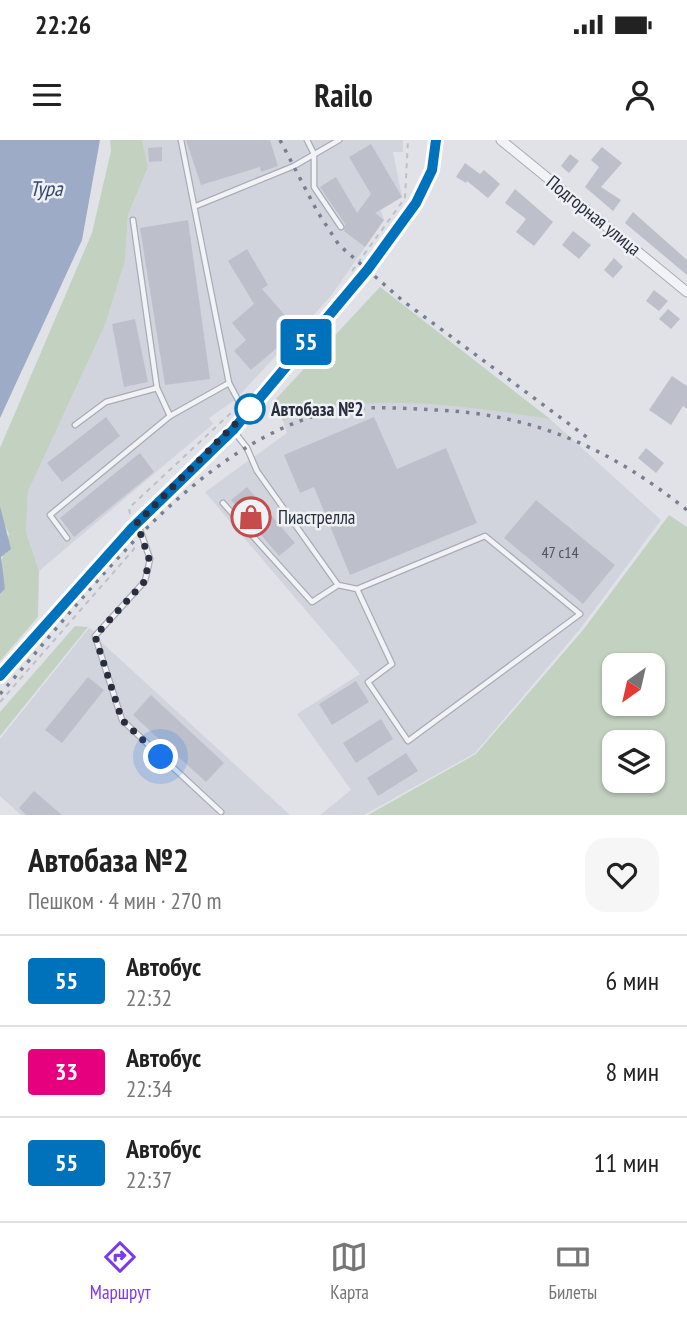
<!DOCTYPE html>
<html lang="ru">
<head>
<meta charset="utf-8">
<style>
	:root { --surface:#fff; --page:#f6f6f6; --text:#222; --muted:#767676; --line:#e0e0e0; --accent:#7c3aed }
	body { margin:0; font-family:"PT Sans Narrow",sans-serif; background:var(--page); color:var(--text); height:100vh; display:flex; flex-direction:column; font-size:26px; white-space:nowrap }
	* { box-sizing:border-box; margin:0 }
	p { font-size:23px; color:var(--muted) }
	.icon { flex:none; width:38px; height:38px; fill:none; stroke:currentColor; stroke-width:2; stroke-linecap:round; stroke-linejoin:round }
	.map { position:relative; height:675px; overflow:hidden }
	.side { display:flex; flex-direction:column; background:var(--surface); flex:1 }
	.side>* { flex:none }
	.badge { padding:0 14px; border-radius:5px; font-size:24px; line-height:46px }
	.needle { width:46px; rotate:214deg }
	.controls { position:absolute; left:602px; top:513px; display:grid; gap:14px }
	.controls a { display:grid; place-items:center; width:63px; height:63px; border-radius:14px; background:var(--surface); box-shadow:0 2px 5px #0004; font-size:35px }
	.you { position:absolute; width:35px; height:35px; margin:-18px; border:5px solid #fff; border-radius:50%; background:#1a73e8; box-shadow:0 0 0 10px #1a73e833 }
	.map>.badge { position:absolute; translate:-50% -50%; box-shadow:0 0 0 4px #fff }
	.round { display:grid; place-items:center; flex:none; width:74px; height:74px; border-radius:21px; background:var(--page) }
	.head { display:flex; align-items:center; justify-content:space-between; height:119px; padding:0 28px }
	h1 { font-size:33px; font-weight:700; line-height:52px }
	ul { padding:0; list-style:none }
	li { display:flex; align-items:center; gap:21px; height:91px; padding:0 28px; border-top:2px solid var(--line) }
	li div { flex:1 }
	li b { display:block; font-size:26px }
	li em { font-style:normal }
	li .badge { min-width:77px; font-weight:700; text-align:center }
	.status { display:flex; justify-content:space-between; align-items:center; height:49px; padding:0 35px; background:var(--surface); direction:ltr }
	.status svg { height:19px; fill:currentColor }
	header { display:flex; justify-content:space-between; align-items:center; height:91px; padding:0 28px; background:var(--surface); font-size:32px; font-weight:700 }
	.tabs { display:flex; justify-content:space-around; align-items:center; height:98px; border-top:2px solid var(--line); background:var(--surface); font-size:19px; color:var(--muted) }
	.tabs a { display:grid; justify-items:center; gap:4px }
	.tabs .on { color:var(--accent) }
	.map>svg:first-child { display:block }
	.built { fill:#d2d4dd }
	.green { fill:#c3d1c1; fill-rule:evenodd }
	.water { fill:#9dabc6 }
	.building { fill:#bdc0ca }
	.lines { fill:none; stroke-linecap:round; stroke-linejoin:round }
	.service-casing { stroke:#a9acb5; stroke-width:7 }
	.minor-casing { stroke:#a9acb5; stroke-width:11 }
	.path { stroke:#bec0c6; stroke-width:2; stroke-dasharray:5 5; stroke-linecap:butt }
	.service { stroke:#f2f3f6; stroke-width:4.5 }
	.minor { stroke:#f2f3f6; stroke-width:9 }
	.rail { stroke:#7a7f90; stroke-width:3.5; stroke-dasharray:3.5 7; stroke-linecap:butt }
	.line-casing { stroke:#fff; stroke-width:16 }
	.line { stroke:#0072bc; stroke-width:10 }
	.walk { stroke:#292e3e; stroke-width:7; stroke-dasharray:0 12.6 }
	.stop-dot { fill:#fff; stroke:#0072bc; stroke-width:3.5 }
	.labels { text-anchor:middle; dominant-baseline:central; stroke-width:5; stroke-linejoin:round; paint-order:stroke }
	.number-label { font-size:16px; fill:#4e5261 }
	.street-label { font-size:19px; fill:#292e3e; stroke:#eff1f5 }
	.stop-label { font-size:19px; font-weight:bold; fill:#292e3e; stroke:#eff1f5; text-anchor:start }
	.poi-label { font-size:19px; fill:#292e3e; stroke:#eff1f5; text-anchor:start }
	.water-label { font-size:21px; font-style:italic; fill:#36476f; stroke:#eff1f5 }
</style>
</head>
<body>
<div class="status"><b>22:26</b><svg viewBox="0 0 49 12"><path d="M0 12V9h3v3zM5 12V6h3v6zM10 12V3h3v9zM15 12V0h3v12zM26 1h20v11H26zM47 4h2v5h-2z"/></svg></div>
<header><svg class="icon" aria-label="menu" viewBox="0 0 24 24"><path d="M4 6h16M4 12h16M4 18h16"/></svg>Railo<svg class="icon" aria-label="person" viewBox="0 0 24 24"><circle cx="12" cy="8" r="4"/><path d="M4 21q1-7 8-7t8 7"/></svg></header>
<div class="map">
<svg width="687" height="675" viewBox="0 0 687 675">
	<rect width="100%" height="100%" fill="#e0e2e8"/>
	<g class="built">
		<polygon points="142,0 403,0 403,12 393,12 402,57 381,70 384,80 331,156 236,259 209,278 213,284 39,431 26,392 28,350 105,185 125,121 128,75 148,27"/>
		<polygon points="380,147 550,279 661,380 580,489 475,613 364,675 320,675 351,650 297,574 360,534 205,352 287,293 276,259"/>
		<polygon points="89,488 100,495 98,499 290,675 21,675 0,656 0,599"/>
	</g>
	<g class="green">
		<polygon points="110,0 142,0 148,27 128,75 125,121 105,185 28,351 26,392 39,431 38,477 0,521 0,454 5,449 0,427 9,394 2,380 0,366 0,308 92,93 111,11"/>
		<path d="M380,147L550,279C478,268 403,256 329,267C314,269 298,276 283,281L276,259Z"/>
		<path d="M669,375L687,387V675H368L476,614L583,490ZM653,525V564H614V525ZM653,602V640H614V602Z"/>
		<polygon points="75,486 88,487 0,596 0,572"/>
	</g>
	<g class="water">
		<polygon points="0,0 100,0 82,100 0,278"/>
		<polygon points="0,366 11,409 1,417 5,449 0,454"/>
	</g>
	<g class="building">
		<polygon points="186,0 270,0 278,26 261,32 260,27 201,45"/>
		<polygon points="371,4 402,57 375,73 384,80 365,107 344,91 345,84 320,47 336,37 357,73 371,54 349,17"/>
		<polygon points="162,7 162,21 149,22 148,8"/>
		<polygon points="602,7 622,23 601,47 621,60 613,71 585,47 599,27 591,20"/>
		<polygon points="570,14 579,21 569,33 561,26"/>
		<polygon points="465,23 480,34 484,30 500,44 488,58 467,41 466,43 456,37"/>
		<polygon points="515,49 553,82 534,106 516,92 526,79 505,63"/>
		<polygon points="633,72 687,120 687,135 625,83"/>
		<polygon points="188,80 210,239 165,245 140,88"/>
		<polygon points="573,91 591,105 579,119 562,105"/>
		<polygon points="247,109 268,145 262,149 298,190 251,230 234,211 246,200 232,183 254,164 228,121"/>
		<polygon points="614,118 623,127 613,138 604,130"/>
		<polygon points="654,150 668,161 659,171 646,161"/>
		<polygon points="668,169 680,179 671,189 659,179"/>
		<polygon points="135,179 148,242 124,247 112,184"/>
		<polygon points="672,236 687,246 687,269 683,266 671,285 649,270"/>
		<polygon points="106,277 120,296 62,342 47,323"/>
		<polygon points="374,277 397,329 446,308 477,383 350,435 314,347 300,353 284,315"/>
		<polygon points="646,308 664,323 656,333 638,318"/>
		<polygon points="140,313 154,332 74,397 60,378"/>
		<polygon points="247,347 295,403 279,416 231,360"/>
		<polygon points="536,360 615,425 583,464 504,398"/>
		<polygon points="88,537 104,550 62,603 45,590"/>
		<polygon points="356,541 369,562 332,585 319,564"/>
		<polygon points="151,555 224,623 206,642 133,575"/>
		<polygon points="381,579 393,599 356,623 343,603"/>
		<polygon points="406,613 418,631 378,656 367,638"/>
		<polygon points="34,651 62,675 26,675 19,668"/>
	</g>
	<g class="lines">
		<g class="service-casing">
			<g id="service">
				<polyline points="181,0 229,243 245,273"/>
				<polyline points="307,0 314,14 314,47 341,87"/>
				<polyline points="196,66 294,26 339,0"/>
				<polyline points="133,80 157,248 170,276 229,243"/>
				<polyline points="75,285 106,262 157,248"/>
				<polyline points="223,363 312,462 338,445 257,331 247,308 233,290"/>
				<polyline points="138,384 150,419 145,441 95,496 122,580 221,672"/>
				<polyline points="67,398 50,375 170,276"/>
				<polyline points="338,445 357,449 485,396 580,474 408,601 368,542 392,524 357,449"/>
			</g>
		</g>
		<g class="minor-casing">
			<g id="minor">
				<polyline points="501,0 687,152"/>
				<polyline points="0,537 132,388 233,290 368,129 416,63 432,30 436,0"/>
			</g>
		</g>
		<g class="path">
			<polyline points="352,131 405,58 408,0"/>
			<polyline points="130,374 129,368 233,271"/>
			<polyline points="0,562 134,409 134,404"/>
		</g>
		<use href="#service" class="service"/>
		<use href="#minor" class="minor"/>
		<g class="rail">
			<polyline points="280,0 317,71 339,105 403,161 588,298"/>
			<path d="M0,554C87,456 185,317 314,276C353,264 396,268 436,270C534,274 611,309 687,370"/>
		</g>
	</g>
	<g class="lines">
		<g class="line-casing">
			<polyline id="line" points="0,536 132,388 233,290 368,129 416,63 432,30 436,0"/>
		</g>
		<use href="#line" class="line"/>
		<polyline class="walk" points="161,617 122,580 95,496 145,441 149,419 137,383 250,269"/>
	</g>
	<defs>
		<g id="shop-ring" transform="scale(2.0125)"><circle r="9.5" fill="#eff1f5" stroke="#c64c4c" stroke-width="1.5"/><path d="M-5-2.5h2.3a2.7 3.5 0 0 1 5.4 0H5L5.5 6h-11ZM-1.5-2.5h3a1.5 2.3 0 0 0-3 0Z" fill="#c64c4c"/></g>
	</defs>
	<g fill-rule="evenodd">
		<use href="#shop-ring" x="251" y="377"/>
	</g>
	<circle class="stop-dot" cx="250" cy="269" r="14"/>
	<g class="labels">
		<g class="number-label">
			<text x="560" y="412">47 с14</text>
		</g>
		<g class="street-label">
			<text transform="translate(594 75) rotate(39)">Подгорная улица</text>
		</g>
		<g class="stop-label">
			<text x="271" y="269">Автобаза №2</text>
		</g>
		<g class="poi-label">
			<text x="278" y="377">Пиастрелла</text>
		</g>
		<g class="water-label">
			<text x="46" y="48">Тура</text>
		</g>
	</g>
</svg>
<div class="controls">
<a><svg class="needle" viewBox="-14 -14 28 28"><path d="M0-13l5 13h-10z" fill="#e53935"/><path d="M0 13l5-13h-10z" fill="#767676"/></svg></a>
<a><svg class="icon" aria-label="layers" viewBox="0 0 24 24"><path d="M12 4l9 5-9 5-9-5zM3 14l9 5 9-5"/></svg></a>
</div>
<div class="you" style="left:161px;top:617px"></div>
<b class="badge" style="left:306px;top:202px;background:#0072bc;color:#fff">55</b>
</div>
<section class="side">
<div class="head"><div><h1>Автобаза №2</h1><p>Пешком · 4 мин · 270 m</p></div><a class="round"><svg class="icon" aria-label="heart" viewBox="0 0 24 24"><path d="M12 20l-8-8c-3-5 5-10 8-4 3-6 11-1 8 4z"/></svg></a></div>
<ul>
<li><span class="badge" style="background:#0072bc;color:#fff">55</span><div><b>Автобус</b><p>22:32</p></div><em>6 мин</em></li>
<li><span class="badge" style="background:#e6007e;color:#fff">33</span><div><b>Автобус</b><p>22:34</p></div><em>8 мин</em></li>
<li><span class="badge" style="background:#0072bc;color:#fff">55</span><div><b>Автобус</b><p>22:37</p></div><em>11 мин</em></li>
</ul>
</section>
<nav class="tabs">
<a class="on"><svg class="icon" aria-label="directions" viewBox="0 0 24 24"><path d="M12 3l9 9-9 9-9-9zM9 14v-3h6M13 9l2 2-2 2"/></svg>Маршрут</a>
<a><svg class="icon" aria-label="map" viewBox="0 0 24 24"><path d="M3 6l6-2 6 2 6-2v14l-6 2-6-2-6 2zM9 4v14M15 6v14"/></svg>Карта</a>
<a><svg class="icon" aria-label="tickets" viewBox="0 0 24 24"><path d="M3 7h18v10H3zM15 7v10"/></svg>Билеты</a>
</nav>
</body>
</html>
